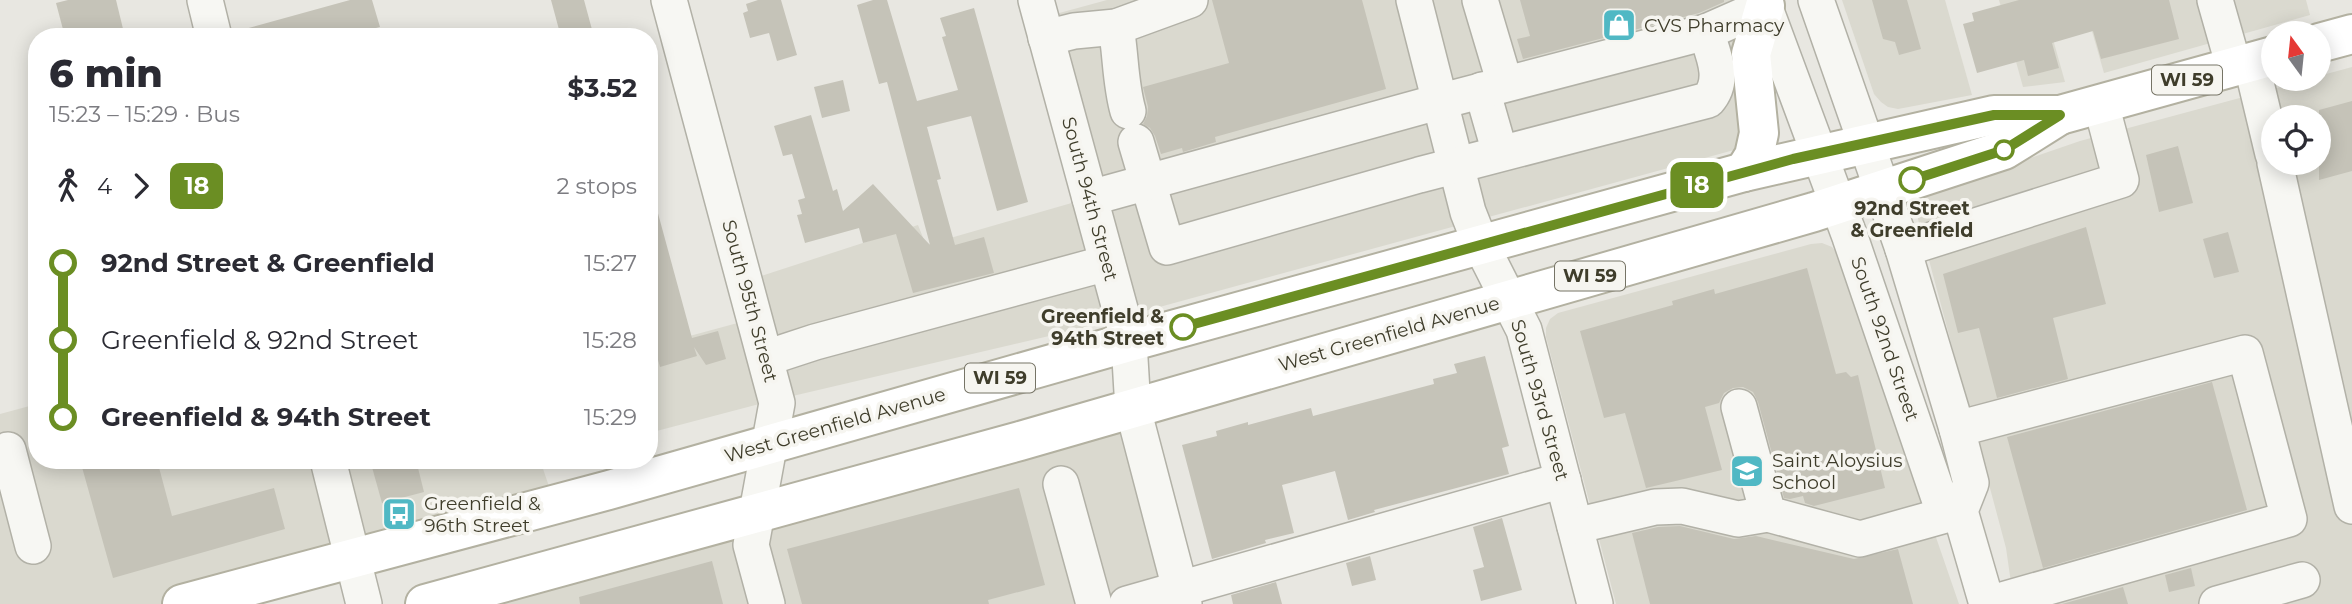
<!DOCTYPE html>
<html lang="en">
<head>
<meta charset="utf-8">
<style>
	:root { --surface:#fff; --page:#f2f2f3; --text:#2b2b33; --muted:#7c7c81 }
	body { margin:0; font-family:Montserrat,sans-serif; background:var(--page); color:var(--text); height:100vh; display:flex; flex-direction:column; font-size:26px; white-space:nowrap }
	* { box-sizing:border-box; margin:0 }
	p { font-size:23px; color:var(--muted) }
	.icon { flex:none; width:38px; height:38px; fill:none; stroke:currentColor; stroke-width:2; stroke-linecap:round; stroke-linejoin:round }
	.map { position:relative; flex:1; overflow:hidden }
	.drawer { position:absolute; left:28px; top:28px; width:630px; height:441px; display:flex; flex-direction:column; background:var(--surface); border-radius:28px; box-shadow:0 4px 18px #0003 }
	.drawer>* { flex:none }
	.badge { padding:0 14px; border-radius:10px; font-size:24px; line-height:46px }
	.needle { width:46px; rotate:345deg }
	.tools { position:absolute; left:2261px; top:21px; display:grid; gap:14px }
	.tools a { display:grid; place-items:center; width:70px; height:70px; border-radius:50%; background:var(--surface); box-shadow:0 4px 18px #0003; font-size:35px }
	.map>.badge { position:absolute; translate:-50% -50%; box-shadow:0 0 0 4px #fff }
	.legs { display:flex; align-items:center; gap:10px; height:77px; padding:0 21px; font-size:23px }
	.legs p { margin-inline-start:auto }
	.summary { display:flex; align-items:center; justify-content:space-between; height:119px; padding:0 21px }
	h1 { font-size:38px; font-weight:800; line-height:52px }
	ul { padding:0 21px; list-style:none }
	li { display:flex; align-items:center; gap:24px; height:77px; font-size:26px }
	li i { display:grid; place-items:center; width:10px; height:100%; margin:0 9px; background:currentColor }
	li i::after { content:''; width:18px; height:18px; margin:-9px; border:5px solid; border-radius:50%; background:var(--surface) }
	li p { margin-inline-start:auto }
	li:first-child i { background:linear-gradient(#0000 50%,currentColor 0) }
	li:last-child i { background:linear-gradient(currentColor 50%,#0000 0) }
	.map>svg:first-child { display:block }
	.built { fill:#dad9cf; fill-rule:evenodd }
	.building { fill:#c5c3b8 }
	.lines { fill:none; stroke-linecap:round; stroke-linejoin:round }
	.minor-casing { stroke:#b2b1a7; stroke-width:38 }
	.major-casing { stroke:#b3b1a1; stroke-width:42 }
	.minor { stroke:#f7f7f3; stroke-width:35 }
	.major { stroke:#fff; stroke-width:38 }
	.line-1-casing { stroke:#fff; stroke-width:16 }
	.line-1 { stroke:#6b8e23; stroke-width:10 }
	.stop-1-dot { fill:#fff; stroke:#6b8e23; stroke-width:3.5 }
	.labels { text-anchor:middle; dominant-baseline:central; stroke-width:7; stroke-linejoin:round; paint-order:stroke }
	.shield { fill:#f6f5f0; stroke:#767466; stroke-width:2 }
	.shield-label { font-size:18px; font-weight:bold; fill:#3f3d2b }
	.poi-label { font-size:19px; fill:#3f3d2b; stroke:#f6f5f0; text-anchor:start }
	.street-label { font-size:19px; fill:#3f3d2b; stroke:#f6f5f0 }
	.stop-label { font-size:19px; font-weight:bold; fill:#3f3d2b; stroke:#f6f5f0 }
</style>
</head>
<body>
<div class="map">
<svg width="2352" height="604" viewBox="0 0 2352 604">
	<rect width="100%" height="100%" fill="#e8e7e1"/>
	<g class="built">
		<polygon points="1107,0 1733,0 1750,129 1743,144 1734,150 1079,329 767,402 649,433 649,347 756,318 746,281 918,225 926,245 1089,198 1041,18"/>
		<polygon points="1842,0 1945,0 1972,95 1898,109 1888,107 1881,102 1874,94"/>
		<polygon points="1999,0 2042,0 2065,82 2023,87"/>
		<polygon points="2083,0 2306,0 2310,15 2104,73"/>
		<path d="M2352,67V604H2014L2006,548L1918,219L1919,208L1923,199L1932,192L2080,141L2310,79H2319V76ZM2273,117H2319V163H2273Z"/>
		<polygon points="1822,243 1832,247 1839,256 1959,604 1616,604 1546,337 1546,328 1550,319 1558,313 1811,244"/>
		<polygon points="37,404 37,460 540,460 555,504 182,604 0,604 0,414"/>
		<polygon points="1133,409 1180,590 1127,604 425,604"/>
	</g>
	<g class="building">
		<polygon points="68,0 116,0 125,37 65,37 56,3"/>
		<polygon points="350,0 372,0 380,27 360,32 362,37 246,37 245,29"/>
		<polygon points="551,0 584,0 594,37 561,37"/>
		<polygon points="758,0 781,0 797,55 777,61 769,33 750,38 743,13 748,11 746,4"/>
		<polygon points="873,0 887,0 917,101 958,90 942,37 946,36 940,18 974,8 1028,202 997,211 971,116 927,127 941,179 937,180 955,245 984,237 994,273 913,293 896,234 863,243 859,228 805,243 797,215 802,214 798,200 805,198 792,154 783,156 774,126 811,115 833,191 837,189 843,211 873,184 930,245 887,82 879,84 857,5"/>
		<polygon points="1212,0 1362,0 1386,89 1215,137 1216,142 1183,152 1182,148 1161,154 1155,136 1150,128 1143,124 1147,116 1148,107 1143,87 1229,63"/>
		<polygon points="1520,0 1724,0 1724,2 1699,13 1523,59 1517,39 1530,36"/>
		<polygon points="1872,0 1907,0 1921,49 1899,55 1895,42 1883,39"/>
		<polygon points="2019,0 2169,0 2179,39 2101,59 2093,31 2052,43 2059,68 2028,76 2024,60 1977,73 1963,24 1974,21 1972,13"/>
		<polygon points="843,80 850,111 822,118 814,87"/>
		<polygon points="2352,101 2352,171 2319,180 2319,110"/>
		<polygon points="2178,146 2193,203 2159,212 2146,155"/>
		<polygon points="656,206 692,338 718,331 726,359 706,365 694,347 697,356 660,367 649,327 649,207"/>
		<polygon points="2086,227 2106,304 2053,318 2068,379 1997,398 1979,328 1958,333 1943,274"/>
		<polygon points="2228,232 2239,272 2214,278 2203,239"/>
		<polygon points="1807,268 1836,374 1846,372 1851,377 1858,375 1885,488 1814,506 1805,503 1803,496 1790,499 1784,498 1758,402 1753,392 1743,387 1733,388 1724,393 1719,403 1705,407 1722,470 1646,488 1625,413 1604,418 1580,331 1673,305 1672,301 1714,289 1715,294"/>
		<polygon points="1485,356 1509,446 1502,448 1509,474 1374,510 1375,512 1348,520 1335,471 1282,485 1294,533 1265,540 1266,543 1212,559 1182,445 1217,436 1216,431 1248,422 1248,425 1311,408 1313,416 1434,384 1433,379 1457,373 1454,364"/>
		<polygon points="2212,382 2247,510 2043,568 2007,437"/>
		<polygon points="80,460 157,460 172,516 274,488 285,529 113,578"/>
		<polygon points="370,460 416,460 424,492 382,503"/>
		<polygon points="1019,488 1045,585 988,600 989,604 802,604 787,549"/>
		<polygon points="1502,518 1522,590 1481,601 1473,570 1484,567 1473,527"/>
		<polygon points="1680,526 1734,539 1756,536 1854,559 1898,549 1913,604 1650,604 1632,533 1658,527"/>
		<polygon points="1370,556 1376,580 1352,586 1346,563"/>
		<polygon points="712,561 723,604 580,604 579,597"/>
		<polygon points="2191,568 2195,586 2169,592 2165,575"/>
		<polygon points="1276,582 1282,604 1233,604 1231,595"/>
		<polygon points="2123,587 2128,604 2062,604"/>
	</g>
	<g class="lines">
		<g class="minor-casing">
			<g id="minor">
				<polyline points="205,0 214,37"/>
				<polyline points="669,0 777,403 751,545 767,604"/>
				<polyline points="1036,0 1129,342 1133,409 1184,604"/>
				<polyline points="1414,0 1468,212 1481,245 1524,330 1595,604"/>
				<polyline points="1480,0 1505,84"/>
				<polyline points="1762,0 1850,237 1939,498 1960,511"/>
				<polyline points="1816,0 1903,249 1957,429 1971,483 1960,511 1987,604"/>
				<polyline points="2215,0 2234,67"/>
				<path d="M1116,27C1121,55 1120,83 1128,111"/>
				<polyline points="1046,38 1074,31 1116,27 1190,0"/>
				<polyline points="2251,62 2273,154"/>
				<polyline points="1482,90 1500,153"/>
				<path d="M1136,142L1167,247L1419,175L1708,100C1726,80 1713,54 1706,32"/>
				<polyline points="2275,163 2352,506"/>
				<polyline points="1090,198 1438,102 1706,32 1765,6"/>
				<polyline points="1903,249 2121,180 2101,104"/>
				<polyline points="766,358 815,342 1107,263"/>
				<polyline points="1739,407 1768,514 1860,539 1960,511"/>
				<polyline points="1957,429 2245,353 2289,519 1988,604"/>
				<polyline points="8,450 33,546"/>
				<polyline points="328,460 364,604"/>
				<polyline points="1061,484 1094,604"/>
				<polyline points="1575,526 1655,507 1682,506 1738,519 1768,514"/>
				<polyline points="1127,604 1563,480"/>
				<polyline points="2217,604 2302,580"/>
			</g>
		</g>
		<g class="major-casing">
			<g id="major">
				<polyline points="2319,43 2352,34"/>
				<polyline points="1744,172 1754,156 1759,133 1751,54 1765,6"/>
				<polyline points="182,604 609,490 1129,342 1744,172 1994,115 2060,115 2273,56"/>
				<polyline points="425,604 1020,441 1814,212 2004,150 2060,115"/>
			</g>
		</g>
		<use href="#minor" class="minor"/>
		<use href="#major" class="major"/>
	</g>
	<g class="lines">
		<g class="line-1-casing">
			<polyline id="line-1" points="1183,327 1793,159 1994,115 2060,115 2004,150 1912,180"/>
		</g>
		<use href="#line-1" class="line-1"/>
	</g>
	<defs>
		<g id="shop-square" transform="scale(1.75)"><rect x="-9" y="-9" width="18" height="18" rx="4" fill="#50b8c4" stroke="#f6f5f0"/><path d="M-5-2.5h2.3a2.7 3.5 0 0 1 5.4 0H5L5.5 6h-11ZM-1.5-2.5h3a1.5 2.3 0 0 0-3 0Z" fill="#fff"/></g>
		<g id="school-square" transform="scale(1.75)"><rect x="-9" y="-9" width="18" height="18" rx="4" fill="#50b8c4" stroke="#f6f5f0"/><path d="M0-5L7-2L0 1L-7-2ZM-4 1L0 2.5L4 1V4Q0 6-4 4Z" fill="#fff"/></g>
		<g id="bus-square" transform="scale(1.75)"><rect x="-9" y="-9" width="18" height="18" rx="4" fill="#50b8c4" stroke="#f6f5f0"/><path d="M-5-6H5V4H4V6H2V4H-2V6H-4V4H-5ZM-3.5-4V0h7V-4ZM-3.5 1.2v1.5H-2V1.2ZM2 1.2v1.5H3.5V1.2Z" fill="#fff"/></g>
	</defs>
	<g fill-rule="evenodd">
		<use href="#shop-square" x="1619" y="25"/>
		<use href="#school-square" x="1747" y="471"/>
		<use href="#bus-square" x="399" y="514"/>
	</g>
	<g class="stop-1-dot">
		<circle cx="2004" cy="150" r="9"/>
		<circle cx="1912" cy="180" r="12"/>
		<circle cx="1183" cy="327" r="12"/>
	</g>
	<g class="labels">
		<g class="shield">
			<rect x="2152" y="65.5" width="70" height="29" rx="5"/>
			<rect x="1555" y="261.5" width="70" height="29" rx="5"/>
			<rect x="965" y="363.5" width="70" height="29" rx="5"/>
		</g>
		<g class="shield-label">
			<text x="2187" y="80">WI 59</text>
			<text x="1590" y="276">WI 59</text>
			<text x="1000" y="378">WI 59</text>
		</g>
		<g class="poi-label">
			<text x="1644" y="25">CVS Pharmacy</text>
			<text x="1772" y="460">Saint Aloysius<tspan x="1772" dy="22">School</tspan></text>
			<text x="424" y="503">Greenfield &amp;<tspan x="424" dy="22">96th Street</tspan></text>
		</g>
		<g class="street-label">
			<text transform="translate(1090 199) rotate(75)">South 94th Street</text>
			<text transform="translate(750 301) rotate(75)">South 95th Street</text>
			<text transform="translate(1389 334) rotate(-16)">West Greenfield Avenue</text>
			<text transform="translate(1885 339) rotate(71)">South 92nd Street</text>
			<text transform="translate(1540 400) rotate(74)">South 93rd Street</text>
			<text transform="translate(835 425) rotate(-16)">West Greenfield Avenue</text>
		</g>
		<g class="stop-label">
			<text x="1912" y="208">92nd Street<tspan x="1912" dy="22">&amp; Greenfield</tspan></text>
			<text x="1164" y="316" text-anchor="end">Greenfield &amp;<tspan x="1164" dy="22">94th Street</tspan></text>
		</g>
	</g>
</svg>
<div class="tools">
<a><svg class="needle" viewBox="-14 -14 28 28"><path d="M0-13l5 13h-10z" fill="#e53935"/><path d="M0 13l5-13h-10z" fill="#7c7c81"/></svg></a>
<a><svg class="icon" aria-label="locate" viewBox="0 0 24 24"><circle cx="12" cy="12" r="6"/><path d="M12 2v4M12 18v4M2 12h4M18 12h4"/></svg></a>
</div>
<b class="badge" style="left:1697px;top:185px;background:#6b8e23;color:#fff">18</b>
<section class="drawer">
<div class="summary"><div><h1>6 min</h1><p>15:23 – 15:29 · Bus</p></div><b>$3.52</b></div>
<div class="legs"><svg class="icon" aria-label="walk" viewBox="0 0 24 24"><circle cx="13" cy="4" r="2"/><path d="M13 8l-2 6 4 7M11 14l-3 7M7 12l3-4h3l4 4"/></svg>4<svg class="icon" aria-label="forward" viewBox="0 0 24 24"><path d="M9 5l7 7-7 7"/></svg><b class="badge" style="background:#6b8e23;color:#fff">18</b><p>2 stops</p></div>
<ul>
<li><i style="color:#6b8e23"></i><b>92nd Street &amp; Greenfield</b><p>15:27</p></li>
<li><i style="color:#6b8e23"></i><span>Greenfield &amp; 92nd Street</span><p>15:28</p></li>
<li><i style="color:#6b8e23"></i><b>Greenfield &amp; 94th Street</b><p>15:29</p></li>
</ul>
</section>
</div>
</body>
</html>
